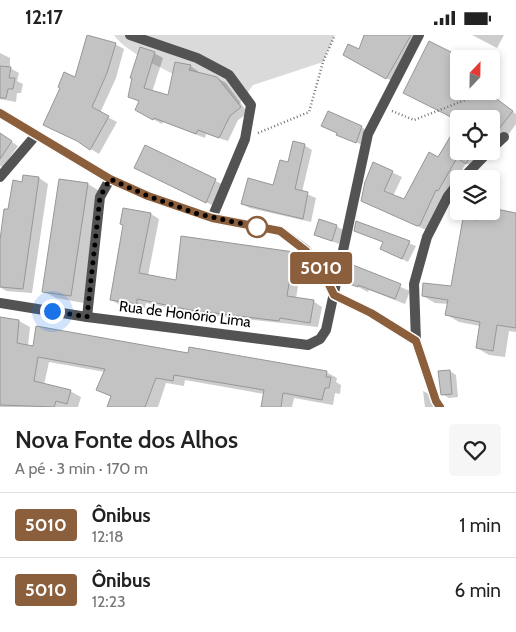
<!DOCTYPE html>
<html lang="pt">
<head>
<meta charset="utf-8">
<style>
	:root { --surface:#fff; --page:#f6f6f6; --text:#222; --muted:#767676; --line:#e0e0e0 }
	body { margin:0; font-family:Cabin,sans-serif; background:var(--page); color:var(--text); height:100vh; display:flex; flex-direction:column; font-size:19px; white-space:nowrap }
	* { box-sizing:border-box; margin:0 }
	p { font-size:16px; color:var(--muted) }
	.icon { flex:none; width:28px; height:28px; fill:none; stroke:currentColor; stroke-width:2; stroke-linecap:round; stroke-linejoin:round }
	.map { position:relative; height:372px; overflow:hidden }
	.panel { display:flex; flex-direction:column; background:var(--surface); flex:1 }
	.panel>* { flex:none }
	.badge { padding:0 10px; border-radius:4px; font-size:18px; line-height:32px }
	.needle { width:32px; rotate:22deg }
	.fabs { position:absolute; left:450px; top:15px; display:grid; gap:10px }
	.fabs a { display:grid; place-items:center; width:50px; height:50px; border-radius:5px; background:var(--surface); box-shadow:0 2px 8px #0003; font-size:25px }
	.you { position:absolute; width:25px; height:25px; margin:-12px; border:4px solid #fff; border-radius:50%; background:#1a73e8; box-shadow:0 0 0 8px #1a73e833 }
	.map>.badge { position:absolute; translate:-50% -50%; box-shadow:0 0 0 2px #fff }
	.round { display:grid; place-items:center; flex:none; width:52px; height:52px; border-radius:5px; background:var(--page) }
	.headline { display:flex; align-items:center; justify-content:space-between; height:85px; padding:0 15px }
	h1 { font-size:24px; font-weight:600; line-height:38px }
	ul { padding:0; list-style:none }
	li { display:flex; align-items:center; gap:15px; height:65px; padding:0 15px; border-top:1px solid var(--line) }
	li div { flex:1 }
	li b { display:block; font-size:19px }
	li em { font-style:normal }
	li .badge { min-width:55px; font-weight:700; text-align:center }
	.status { display:flex; justify-content:space-between; align-items:center; height:35px; padding:0 25px; background:var(--surface); direction:ltr }
	.status svg { height:14px; fill:currentColor }
	.map>svg:first-child { display:block }
	.green { fill:#dadada }
	.shadow { fill:#0003 }
	.building { fill:#c3c3c3; stroke:#979797 }
	.lines { fill:none; stroke-linecap:round; stroke-linejoin:round }
	.path { stroke:#757575; stroke-width:2.5; stroke-dasharray:1 2.5; stroke-linecap:butt }
	.street { stroke:#535353; stroke-width:10 }
	.line-casing { stroke:#fff; stroke-width:11 }
	.line { stroke:#8b5e3c; stroke-width:8 }
	.walk { stroke:#000; stroke-width:5; stroke-dasharray:0 9 }
	.stop-dot { fill:#fff; stroke:#8b5e3c; stroke-width:2.5 }
	.labels { text-anchor:middle; dominant-baseline:central; stroke-width:4; stroke-linejoin:round; paint-order:stroke }
	.street-label { font-size:15px; fill:#000; stroke:#fff }
</style>
</head>
<body>
<div class="status"><b>12:17</b><svg viewBox="0 0 49 12"><path d="M0 12V9h3v3zM5 12V6h3v6zM10 12V3h3v9zM15 12V0h3v12zM26 1h20v11H26zM47 4h2v5h-2z"/></svg></div>
<div class="map">
<svg width="516" height="372" viewBox="0 0 516 372">
	<rect width="100%" height="100%" fill="#fff"/>
	<path class="green" d="M114,0H335L323,27L253,50L233,78C223,70 214,60 203,54C180,41 127,20 114,0Z"/>
	<g class="shadow">
		<polygon points="366,0 421,0 395,48 345,19 360,16"/>
		<polygon points="472,0 504,0 497,13"/>
		<polygon points="430,8 463,24 459,24 459,56 491,56 491,51 495,54 491,60 516,79 516,89 504,106 495,100 491,107 491,84 469,63 458,84 413,62"/>
		<polygon points="115,9 124,14 116,43 100,78 117,87 99,119 91,114 61,53 76,44"/>
		<polygon points="0,18 10,23 10,33 19,38 17,46 23,49 21,58 17,58 16,67 0,64"/>
		<polygon points="154,18 163,23 152,57 169,61 190,31 198,36 198,39 217,43 226,48 248,78 238,85 228,106 206,99 205,103 163,87 162,89 136,75 140,67 129,61"/>
		<polygon points="361,92 368,96 363,110 337,100"/>
		<polygon points="0,99 18,111 3,132 0,131"/>
		<polygon points="304,110 312,115 302,157 316,163 311,187 250,173 242,169 274,151"/>
		<polygon points="145,112 226,151 216,172 145,138"/>
		<polygon points="459,116 485,116 475,133 466,128 428,196 362,166 374,129 402,142 393,161 404,166 438,124"/>
		<polygon points="39,143 48,149 32,258 6,256 0,252 0,219 10,176 23,148"/>
		<polygon points="60,145 88,149 101,157 84,268 56,263 43,256"/>
		<polygon points="151,179 159,184 148,241 177,247 294,219 302,224 296,264 313,266 322,272 318,292 200,279 146,268 145,273 120,270 111,265"/>
		<polygon points="516,179 516,297 509,296 505,322 489,320 477,313 480,291 459,287 447,280 449,269 435,268 423,261 452,252 478,187"/>
		<polygon points="357,188 416,211 408,227 387,217 384,207 356,195"/>
		<polygon points="336,191 343,195 339,209 315,200"/>
		<polygon points="353,232 410,256 405,269 369,255 368,257 348,247"/>
		<polygon points="0,283 19,286 30,292 28,311 189,320 326,337 337,343 336,347 341,350 340,359 335,358 333,370 294,363 292,372 262,372 264,359 185,345 184,351 166,348 158,372 108,372 112,362 97,354 105,337 49,327 44,350 70,356 81,362 78,372 0,372"/>
		<polygon points="450,336 456,340 458,362 449,363 442,359"/>
		<polygon points="423,356 433,361 437,372 425,372"/>
	</g>
	<g class="building">
		<polygon points="87,0 116,8 107,38 92,72 109,81 90,115 77,106 43,90 60,53 58,52 64,37 75,42"/>
		<polygon points="364,0 411,0 386,44 343,20 348,9 359,14"/>
		<polygon points="429,6 459,21 459,56 486,56 513,76 491,104 491,84 455,84 403,58"/>
		<polygon points="140,12 155,17 144,53 168,60 175,27 191,30 189,35 217,42 241,72 230,81 219,103 198,95 196,99 154,83 153,85 135,75 139,66 128,62 132,43 130,43"/>
		<polygon points="0,31 11,32 9,43 15,43 13,54 8,54 6,63 0,63"/>
		<polygon points="328,76 362,91 356,108 336,100 337,98 321,91"/>
		<polygon points="459,87 459,116 473,116 466,129 457,123 438,156 436,155 420,190 417,191 361,166 365,147 373,127 393,136 384,156 404,164 429,117 438,122"/>
		<polygon points="0,98 12,106 0,124"/>
		<polygon points="293,106 305,109 295,154 308,157 303,184 241,169 248,143 273,150 280,125 288,127"/>
		<polygon points="145,110 216,144 206,168 134,133"/>
		<polygon points="23,140 39,142 23,254 0,252 0,205 4,174 8,174 13,145 22,147"/>
		<polygon points="59,144 88,148 71,261 42,257"/>
		<polygon points="123,173 151,178 139,238 176,245 181,201 294,217 287,261 314,265 310,288 280,283 279,286 190,275 137,264 137,269 110,265 123,190 120,189"/>
		<polygon points="491,173 516,178 516,293 497,290 493,316 476,313 480,287 445,280 448,265 422,261 423,248 451,251 463,183 477,185 479,176 491,176"/>
		<polygon points="319,184 337,190 332,206 314,200"/>
		<polygon points="356,186 410,206 402,224 380,214 383,207 354,196"/>
		<polygon points="353,230 401,249 395,264 358,250 358,252 346,248"/>
		<polygon points="0,282 19,285 17,308 33,311 36,291 188,318 189,312 327,336 326,342 331,342 329,353 325,353 322,365 283,358 281,372 261,372 264,355 174,340 173,346 156,343 145,372 107,372 111,361 96,355 105,334 38,322 34,346 71,355 67,369 56,366 54,372 0,370"/>
		<polygon points="450,335 452,359 441,360 438,336"/>
	</g>
	<g class="lines">
		<g class="path">
			<polyline points="392,76 414,85 473,62"/>
			<polyline points="258,98 309,77 323,27 335,0"/>
		</g>
		<g class="street">
			<polyline points="130,0 197,23 229,40 251,70 245,104 212,183"/>
			<polyline points="0,78 110,144 148,161 212,183 280,196 306,215 323,237 334,260 371,278 416,306"/>
			<polyline points="491,114 504,102"/>
			<polyline points="0,142 36,100"/>
			<polyline points="462,144 489,116"/>
			<polyline points="0,268 87,282 308,310 320,304 326,295 368,99 419,0"/>
			<polyline points="87,282 100,162 110,144"/>
			<polyline points="440,372 436,366 416,306 414,249 427,202 448,161 459,147"/>
		</g>
	</g>
	<g class="lines">
		<g class="line-casing">
			<polyline id="line" points="0,78 110,144 148,161 212,183 280,196 306,216 323,237 334,260 371,278 416,306 436,366 440,372"/>
		</g>
		<use href="#line" class="line"/>
		<polyline class="walk" points="52,276 87,282 100,162 110,144 148,161 198,179 257,192"/>
	</g>
	<circle class="stop-dot" cx="257" cy="192" r="10"/>
	<g class="labels">
		<g class="street-label">
			<text transform="translate(185 279) rotate(7)">Rua de Honório Lima</text>
		</g>
	</g>
</svg>
<div class="fabs">
<a><svg class="needle" viewBox="-14 -14 28 28"><path d="M0-13l5 13h-10z" fill="#e53935"/><path d="M0 13l5-13h-10z" fill="#767676"/></svg></a>
<a><svg class="icon" aria-label="locate" viewBox="0 0 24 24"><circle cx="12" cy="12" r="6"/><path d="M12 2v4M12 18v4M2 12h4M18 12h4"/></svg></a>
<a><svg class="icon" aria-label="layers" viewBox="0 0 24 24"><path d="M12 4l9 5-9 5-9-5zM3 14l9 5 9-5"/></svg></a>
</div>
<div class="you" style="left:52px;top:276px"></div>
<b class="badge" style="left:321px;top:233px;background:#8b5e3c;color:#fff">5010</b>
</div>
<section class="panel">
<div class="headline"><div><h1>Nova Fonte dos Alhos</h1><p>A pé · 3 min · 170 m</p></div><a class="round"><svg class="icon" aria-label="heart" viewBox="0 0 24 24"><path d="M12 20l-8-8c-3-5 5-10 8-4 3-6 11-1 8 4z"/></svg></a></div>
<ul>
<li><span class="badge" style="background:#8b5e3c;color:#fff">5010</span><div><b>Ônibus</b><p>12:18</p></div><em>1 min</em></li>
<li><span class="badge" style="background:#8b5e3c;color:#fff">5010</span><div><b>Ônibus</b><p>12:23</p></div><em>6 min</em></li>
</ul>
</section>
</body>
</html>
